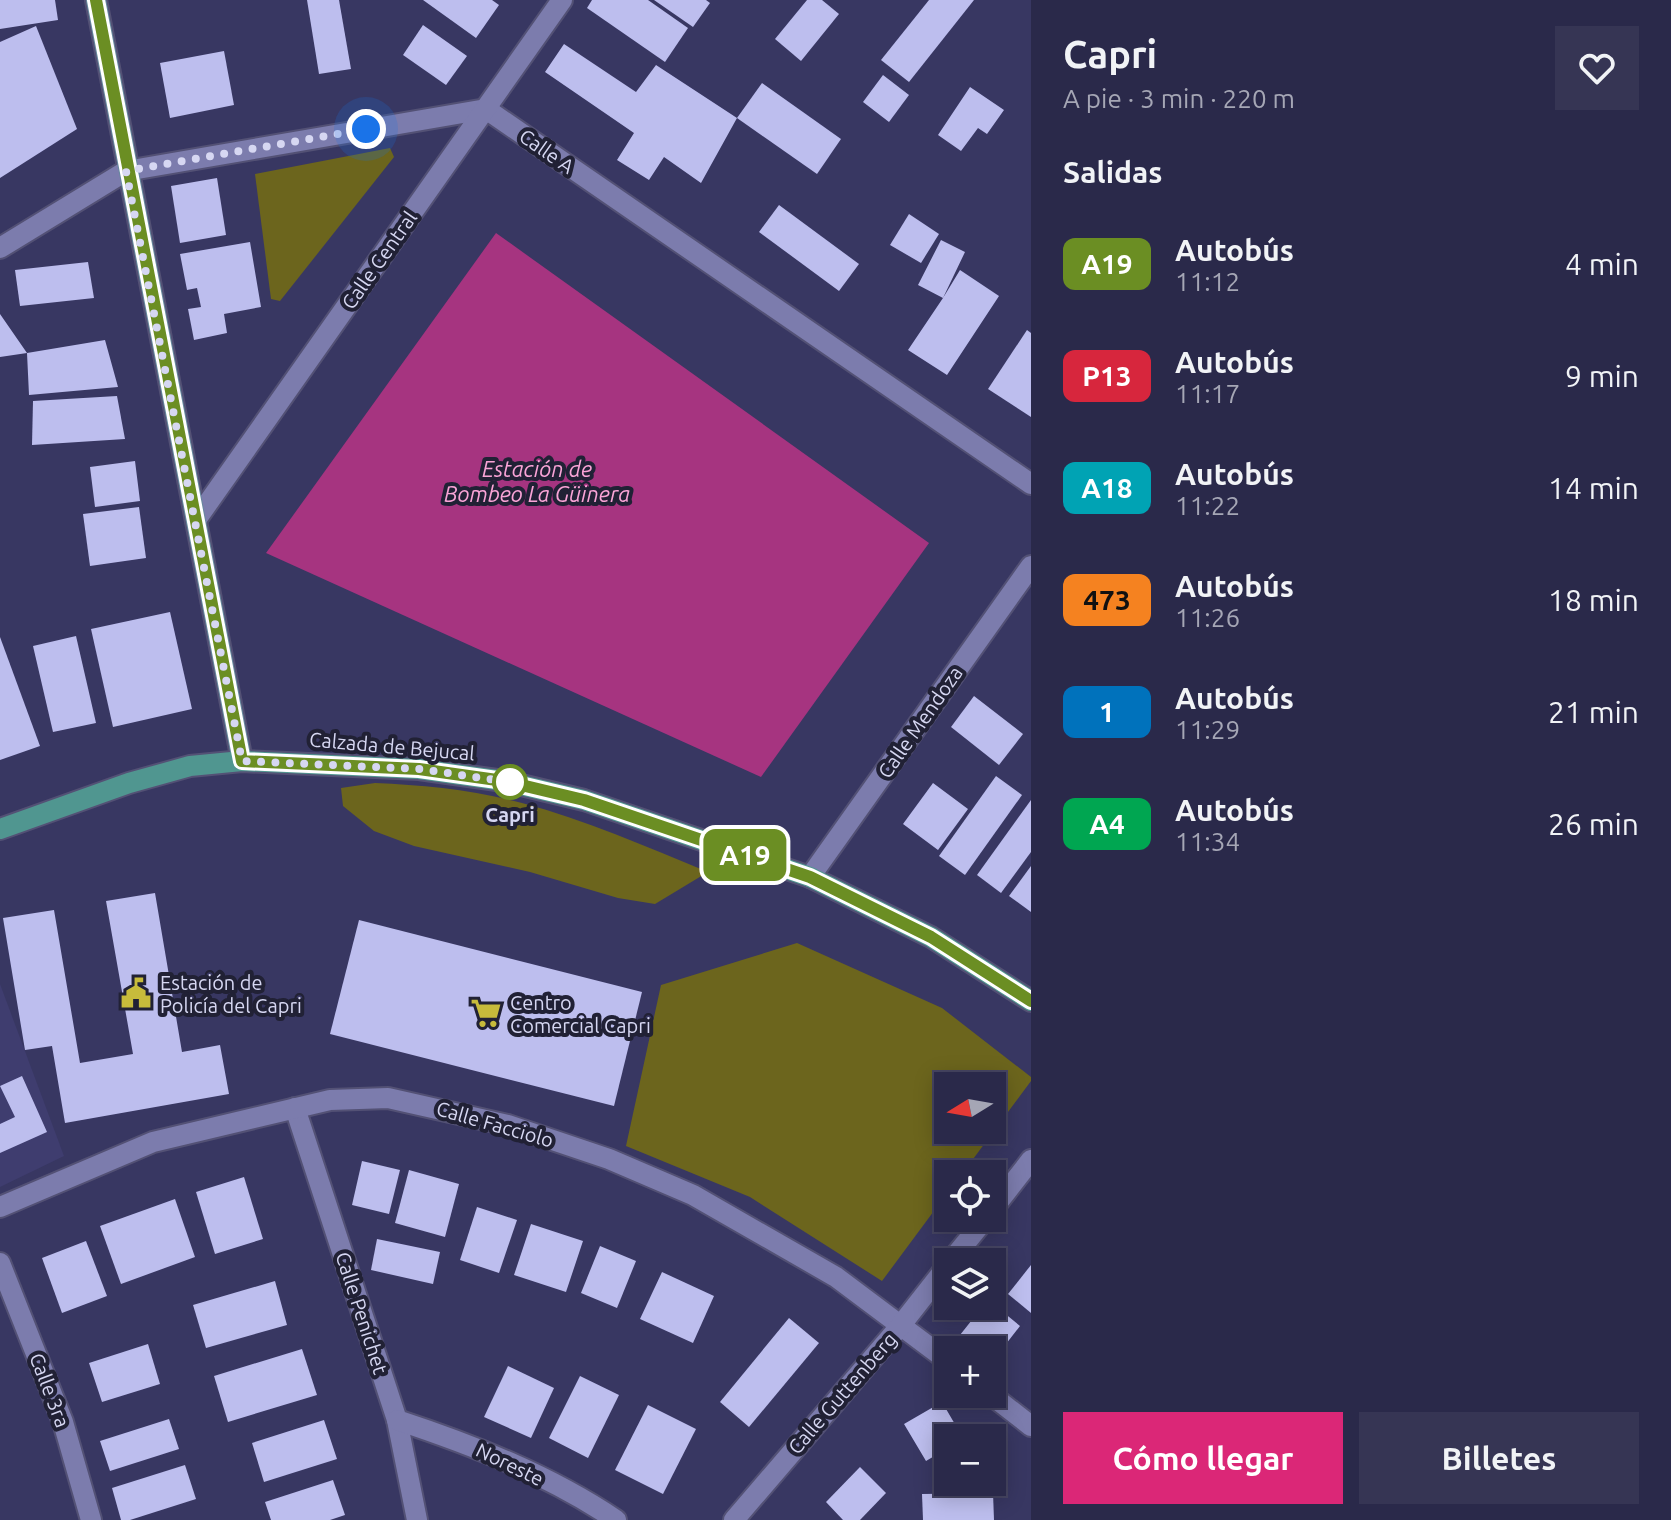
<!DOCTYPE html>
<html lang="es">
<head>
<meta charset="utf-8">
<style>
	:root { --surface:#2a294a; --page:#363554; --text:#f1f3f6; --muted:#a5a6b5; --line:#464562; --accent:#db2777 }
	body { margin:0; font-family:Ubuntu,sans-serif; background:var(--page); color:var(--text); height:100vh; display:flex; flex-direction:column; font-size:30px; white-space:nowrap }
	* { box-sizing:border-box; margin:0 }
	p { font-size:26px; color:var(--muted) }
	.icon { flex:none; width:44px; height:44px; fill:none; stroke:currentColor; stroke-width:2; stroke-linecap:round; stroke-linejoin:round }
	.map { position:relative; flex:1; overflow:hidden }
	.sheet { display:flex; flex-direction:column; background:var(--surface); width:640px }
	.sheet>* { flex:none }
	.badge { padding:0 16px; border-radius:12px; font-size:28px; line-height:52px }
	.needle { width:52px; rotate:259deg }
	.fabs { position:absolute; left:934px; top:1072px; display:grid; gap:16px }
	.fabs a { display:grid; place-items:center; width:72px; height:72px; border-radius:0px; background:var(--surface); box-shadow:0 4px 20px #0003,0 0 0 2px var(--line); font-size:40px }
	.you { position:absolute; width:40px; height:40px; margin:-20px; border:6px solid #fff; border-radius:50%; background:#1a73e8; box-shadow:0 0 0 12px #1a73e833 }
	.map>.badge { position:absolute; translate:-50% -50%; box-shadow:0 0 0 4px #fff }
	h2 { padding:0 32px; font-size:30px; line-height:72px }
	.round { display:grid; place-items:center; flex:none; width:84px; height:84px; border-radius:0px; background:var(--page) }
	.head { display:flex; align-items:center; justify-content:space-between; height:136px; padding:0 32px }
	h1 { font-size:38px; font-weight:700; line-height:60px }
	.button { display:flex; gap:16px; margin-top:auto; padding:16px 32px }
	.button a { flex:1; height:92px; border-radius:0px; background:var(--accent); color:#fff; font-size:32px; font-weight:700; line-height:92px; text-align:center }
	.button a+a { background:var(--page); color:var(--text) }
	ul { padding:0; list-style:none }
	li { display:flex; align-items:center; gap:24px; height:112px; padding:0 32px }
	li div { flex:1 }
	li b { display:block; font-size:30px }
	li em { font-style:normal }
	li .badge { min-width:88px; font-weight:700; text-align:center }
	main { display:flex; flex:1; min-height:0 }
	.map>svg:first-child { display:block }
	.built { fill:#3f3d6f }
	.green { fill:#6c651d; fill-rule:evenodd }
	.water { fill:#a63480 }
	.building { fill:#bdbeee }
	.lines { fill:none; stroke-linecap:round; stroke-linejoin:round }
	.street-casing { stroke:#535175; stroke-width:24 }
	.secondary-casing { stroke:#535175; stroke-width:24 }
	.primary-casing { stroke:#535175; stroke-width:24 }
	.street { stroke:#7c7cad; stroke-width:20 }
	.secondary { stroke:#66899e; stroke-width:20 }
	.primary { stroke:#509690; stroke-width:20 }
	.line-casing { stroke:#fff; stroke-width:18 }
	.line { stroke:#6b8e23; stroke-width:12 }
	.walk { stroke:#d6d7f2; stroke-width:8; stroke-dasharray:0 14.4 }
	.stop-dot { fill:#fff; stroke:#6b8e23; stroke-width:4 }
	.labels { text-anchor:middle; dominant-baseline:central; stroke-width:8; stroke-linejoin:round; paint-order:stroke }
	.street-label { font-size:20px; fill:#d6d7f2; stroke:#212135 }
	.stop-label { font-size:20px; font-weight:bold; fill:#d6d7f2; stroke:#212135 }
	.poi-label { font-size:20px; fill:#d6d7f2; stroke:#212135; text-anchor:start }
	.water-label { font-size:22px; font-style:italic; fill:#faa4d7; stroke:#212135 }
</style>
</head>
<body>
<main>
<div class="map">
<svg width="1031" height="1520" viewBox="0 0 1031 1520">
	<rect width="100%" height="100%" fill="#383762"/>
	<polygon class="built" points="0,984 64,1156 0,1187"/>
	<g class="green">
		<polygon points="390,148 394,157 280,301 271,299 255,174"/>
		<path d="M375,783C423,785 475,790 522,803C586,820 647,847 708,872L655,904L618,898L530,872L414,846L374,831L343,806L341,788Z"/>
		<path d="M797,943L942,1008L1031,1077V1081L962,1174H948V1192L882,1281L750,1197L626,1146L661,985ZM948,1086H992V1130H948Z"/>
	</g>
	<polygon class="water" points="496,233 929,543 761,777 266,553"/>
	<g class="building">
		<polygon points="0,0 55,0 58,20 0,29"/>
		<polygon points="307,0 339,0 351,69 319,74"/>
		<polygon points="423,0 492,0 499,5 476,38"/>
		<polygon points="592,0 648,0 688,28 665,62 587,8"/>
		<polygon points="654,0 706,0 710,3 693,27"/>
		<polygon points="807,0 822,0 839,14 801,61 775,39"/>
		<polygon points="929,0 974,0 909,82 881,60"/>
		<polygon points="423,25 467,56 446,85 403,55"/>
		<polygon points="36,26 77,129 0,178 0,42"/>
		<polygon points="564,44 636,92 656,65 737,118 701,183 664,157 649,180 617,160 634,133 545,72"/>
		<polygon points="224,51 234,105 170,118 160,63"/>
		<polygon points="883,75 909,95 889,122 863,102"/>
		<polygon points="762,83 841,139 817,174 737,118"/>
		<polygon points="970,87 1004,110 987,134 978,128 961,151 938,135"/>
		<polygon points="217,178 226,235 180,243 171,186"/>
		<polygon points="779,205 859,264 839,291 759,232"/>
		<polygon points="909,214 939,234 921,263 890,245"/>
		<polygon points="941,240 965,252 943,298 960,270 999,296 947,375 908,350 943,298 918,285"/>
		<polygon points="250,242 261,307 224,314 227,333 194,340 188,309 201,307 197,288 187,290 180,254"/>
		<polygon points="88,262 94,298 20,306 15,270"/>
		<polygon points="0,314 27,353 105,340 118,387 29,395 27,353 0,357"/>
		<polygon points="1027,330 1031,333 1031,417 988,389"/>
		<polygon points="117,396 125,439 32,445 33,401"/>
		<polygon points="135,461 140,501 95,507 90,467"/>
		<polygon points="139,507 146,558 90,566 83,514"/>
		<polygon points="170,612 192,709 113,727 91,629"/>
		<polygon points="76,636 96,723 53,732 33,646"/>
		<polygon points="0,637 40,746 0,760"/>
		<polygon points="974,696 1023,734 999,765 951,727"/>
		<polygon points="996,776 1022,795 965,875 939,856"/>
		<polygon points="933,783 968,809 938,850 903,824"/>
		<polygon points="1031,800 1031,852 1001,893 977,875"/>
		<polygon points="1031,866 1031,912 1009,896"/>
		<polygon points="155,893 182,1052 220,1045 229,1094 65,1123 52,1046 25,1050 3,918 54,910 80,1063 133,1054 106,901"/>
		<polygon points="359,920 642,992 614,1106 330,1034"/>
		<polygon points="22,1076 47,1132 0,1153 0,1124 15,1117 0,1086"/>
		<polygon points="362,1161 400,1170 389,1214 352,1205"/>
		<polygon points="409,1170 459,1184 445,1237 395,1223"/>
		<polygon points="244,1177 263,1239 215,1254 196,1192"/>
		<polygon points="175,1199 195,1257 121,1284 100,1226"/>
		<polygon points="477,1207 517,1220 499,1273 460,1260"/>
		<polygon points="531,1224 583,1241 566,1292 514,1275"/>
		<polygon points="377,1239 440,1252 433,1284 371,1270"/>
		<polygon points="86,1241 107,1296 62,1313 42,1258"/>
		<polygon points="600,1246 636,1261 617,1308 581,1293"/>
		<polygon points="1031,1265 1031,1313 1008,1294"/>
		<polygon points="662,1272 714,1296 693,1343 640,1319"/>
		<polygon points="275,1281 287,1325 206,1348 193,1305"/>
		<polygon points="992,1303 1020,1326 992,1362 992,1350 979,1350 960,1335 983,1306 992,1306"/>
		<polygon points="789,1318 819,1343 749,1427 720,1402"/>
		<polygon points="148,1344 160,1384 102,1402 89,1363"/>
		<polygon points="302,1349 317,1395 228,1422 214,1376"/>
		<polygon points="508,1366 554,1388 531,1438 484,1417"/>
		<polygon points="580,1376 619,1395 588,1458 549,1438"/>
		<polygon points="942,1402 963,1438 948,1438 948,1448 926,1461 904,1424"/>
		<polygon points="648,1405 696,1429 663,1494 615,1470"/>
		<polygon points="169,1419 179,1449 110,1471 100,1441"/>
		<polygon points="324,1420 337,1459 264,1482 252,1443"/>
		<polygon points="185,1465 196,1499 130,1520 121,1520 112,1488"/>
		<polygon points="860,1467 886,1493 860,1520 843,1520 826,1502"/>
		<polygon points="333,1480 345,1515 330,1520 271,1520 265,1502"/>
		<polygon points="993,1493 994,1520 923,1520 922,1494"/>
	</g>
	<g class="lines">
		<g class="street-casing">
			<g id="street">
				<polyline points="0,248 126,171 486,109 1031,484"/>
				<polyline points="196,520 562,0"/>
				<polyline points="810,877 1031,566"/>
				<polyline points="295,1108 397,1420 417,1520"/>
				<polyline points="0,1207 153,1142 330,1100 388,1098 508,1125 609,1159 693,1195 836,1277 948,1361"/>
				<polyline points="992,1210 1031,1160"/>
				<polyline points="950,1262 986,1218"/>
				<polyline points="0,1263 63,1422 91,1520"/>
				<polyline points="990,1394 1031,1426"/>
				<path d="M397,1420C473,1445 549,1475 616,1520"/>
				<polyline points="734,1520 901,1325 948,1265"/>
			</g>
		</g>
		<g class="secondary-casing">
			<polyline id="secondary" points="96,0 242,761"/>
		</g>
		<g class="primary-casing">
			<polyline id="primary" points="0,829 129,783 190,766 242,761 419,769 504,781 584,800 810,877 931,937 1031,1001"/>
		</g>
		<use href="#street" class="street"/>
		<use href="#secondary" class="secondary"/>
		<use href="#primary" class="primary"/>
	</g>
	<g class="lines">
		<g class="line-casing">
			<polyline id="line" points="96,0 242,761 419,769 504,781 584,800 810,877 931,937 1031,1001"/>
		</g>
		<use href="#line" class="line"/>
		<polyline class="walk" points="366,129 126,171 242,761 419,769 510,782"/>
	</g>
	<defs>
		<g id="civic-bare" transform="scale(2.4)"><path d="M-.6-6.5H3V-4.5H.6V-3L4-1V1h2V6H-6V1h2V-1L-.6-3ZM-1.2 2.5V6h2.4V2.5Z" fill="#c7bb3b" stroke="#212135" stroke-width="2.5" paint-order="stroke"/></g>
		<g id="supermarket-bare" transform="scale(2.4)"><path d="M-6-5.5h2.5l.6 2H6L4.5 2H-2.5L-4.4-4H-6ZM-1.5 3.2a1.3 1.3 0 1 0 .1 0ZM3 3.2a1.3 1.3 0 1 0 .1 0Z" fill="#c7bb3b" stroke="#212135" stroke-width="2.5" paint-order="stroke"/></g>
	</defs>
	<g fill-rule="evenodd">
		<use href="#civic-bare" x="136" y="993"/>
		<use href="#supermarket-bare" x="486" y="1013"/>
	</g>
	<circle class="stop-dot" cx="510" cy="782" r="16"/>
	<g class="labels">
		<g class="street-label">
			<text transform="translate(547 151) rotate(35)">Calle A</text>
			<text transform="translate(379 260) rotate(-55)">Calle Central</text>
			<text transform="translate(920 722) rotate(-55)">Calle Mendoza</text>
			<text transform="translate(392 746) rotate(5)">Calzada de Bejucal</text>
			<text transform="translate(495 1124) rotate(16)">Calle Facciolo</text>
			<text transform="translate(362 1313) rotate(72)">Calle Penichet</text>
			<text transform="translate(50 1390) rotate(69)">Calle 3ra</text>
			<text transform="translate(842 1393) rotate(-49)">Calle Guttenberg</text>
			<text transform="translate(510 1464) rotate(26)">Noreste</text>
		</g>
		<g class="stop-label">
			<text x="510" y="814">Capri</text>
		</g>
		<g class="poi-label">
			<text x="160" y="982">Estación de<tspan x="160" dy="23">Policía del Capri</tspan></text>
			<text x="510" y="1002">Centro<tspan x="510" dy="23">Comercial Capri</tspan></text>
		</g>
		<g class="water-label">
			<text x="537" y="468">Estación de<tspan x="537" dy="25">Bombeo La Güinera</tspan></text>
		</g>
	</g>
</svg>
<div class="fabs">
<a><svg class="needle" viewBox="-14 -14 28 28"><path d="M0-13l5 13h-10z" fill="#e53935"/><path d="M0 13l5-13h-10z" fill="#a5a6b5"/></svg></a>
<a><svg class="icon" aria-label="locate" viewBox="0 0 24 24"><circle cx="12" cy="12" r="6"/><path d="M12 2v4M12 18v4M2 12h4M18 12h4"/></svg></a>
<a><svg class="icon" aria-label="layers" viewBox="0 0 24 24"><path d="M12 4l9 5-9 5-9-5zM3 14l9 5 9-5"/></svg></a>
<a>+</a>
<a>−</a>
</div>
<div class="you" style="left:366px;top:129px"></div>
<b class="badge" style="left:745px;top:855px;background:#6b8e23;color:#fff">A19</b>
</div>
<section class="sheet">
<div class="head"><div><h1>Capri</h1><p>A pie · 3 min · 220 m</p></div><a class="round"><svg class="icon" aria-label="heart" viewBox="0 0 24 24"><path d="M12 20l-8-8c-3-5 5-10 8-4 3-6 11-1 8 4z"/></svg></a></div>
<h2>Salidas</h2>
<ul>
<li><span class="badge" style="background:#6b8e23;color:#fff">A19</span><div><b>Autobús</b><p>11:12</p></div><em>4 min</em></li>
<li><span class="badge" style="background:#d7263d;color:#fff">P13</span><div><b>Autobús</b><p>11:17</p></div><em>9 min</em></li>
<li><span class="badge" style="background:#00a3b4;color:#fff">A18</span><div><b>Autobús</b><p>11:22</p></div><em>14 min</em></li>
<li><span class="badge" style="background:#f58220;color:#111">473</span><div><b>Autobús</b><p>11:26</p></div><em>18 min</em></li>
<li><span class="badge" style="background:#0072bc;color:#fff">1</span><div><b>Autobús</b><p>11:29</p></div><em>21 min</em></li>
<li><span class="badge" style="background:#00a651;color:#fff">A4</span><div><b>Autobús</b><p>11:34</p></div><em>26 min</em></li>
</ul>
<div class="button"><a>Cómo llegar</a><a>Billetes</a></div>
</section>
</main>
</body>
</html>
